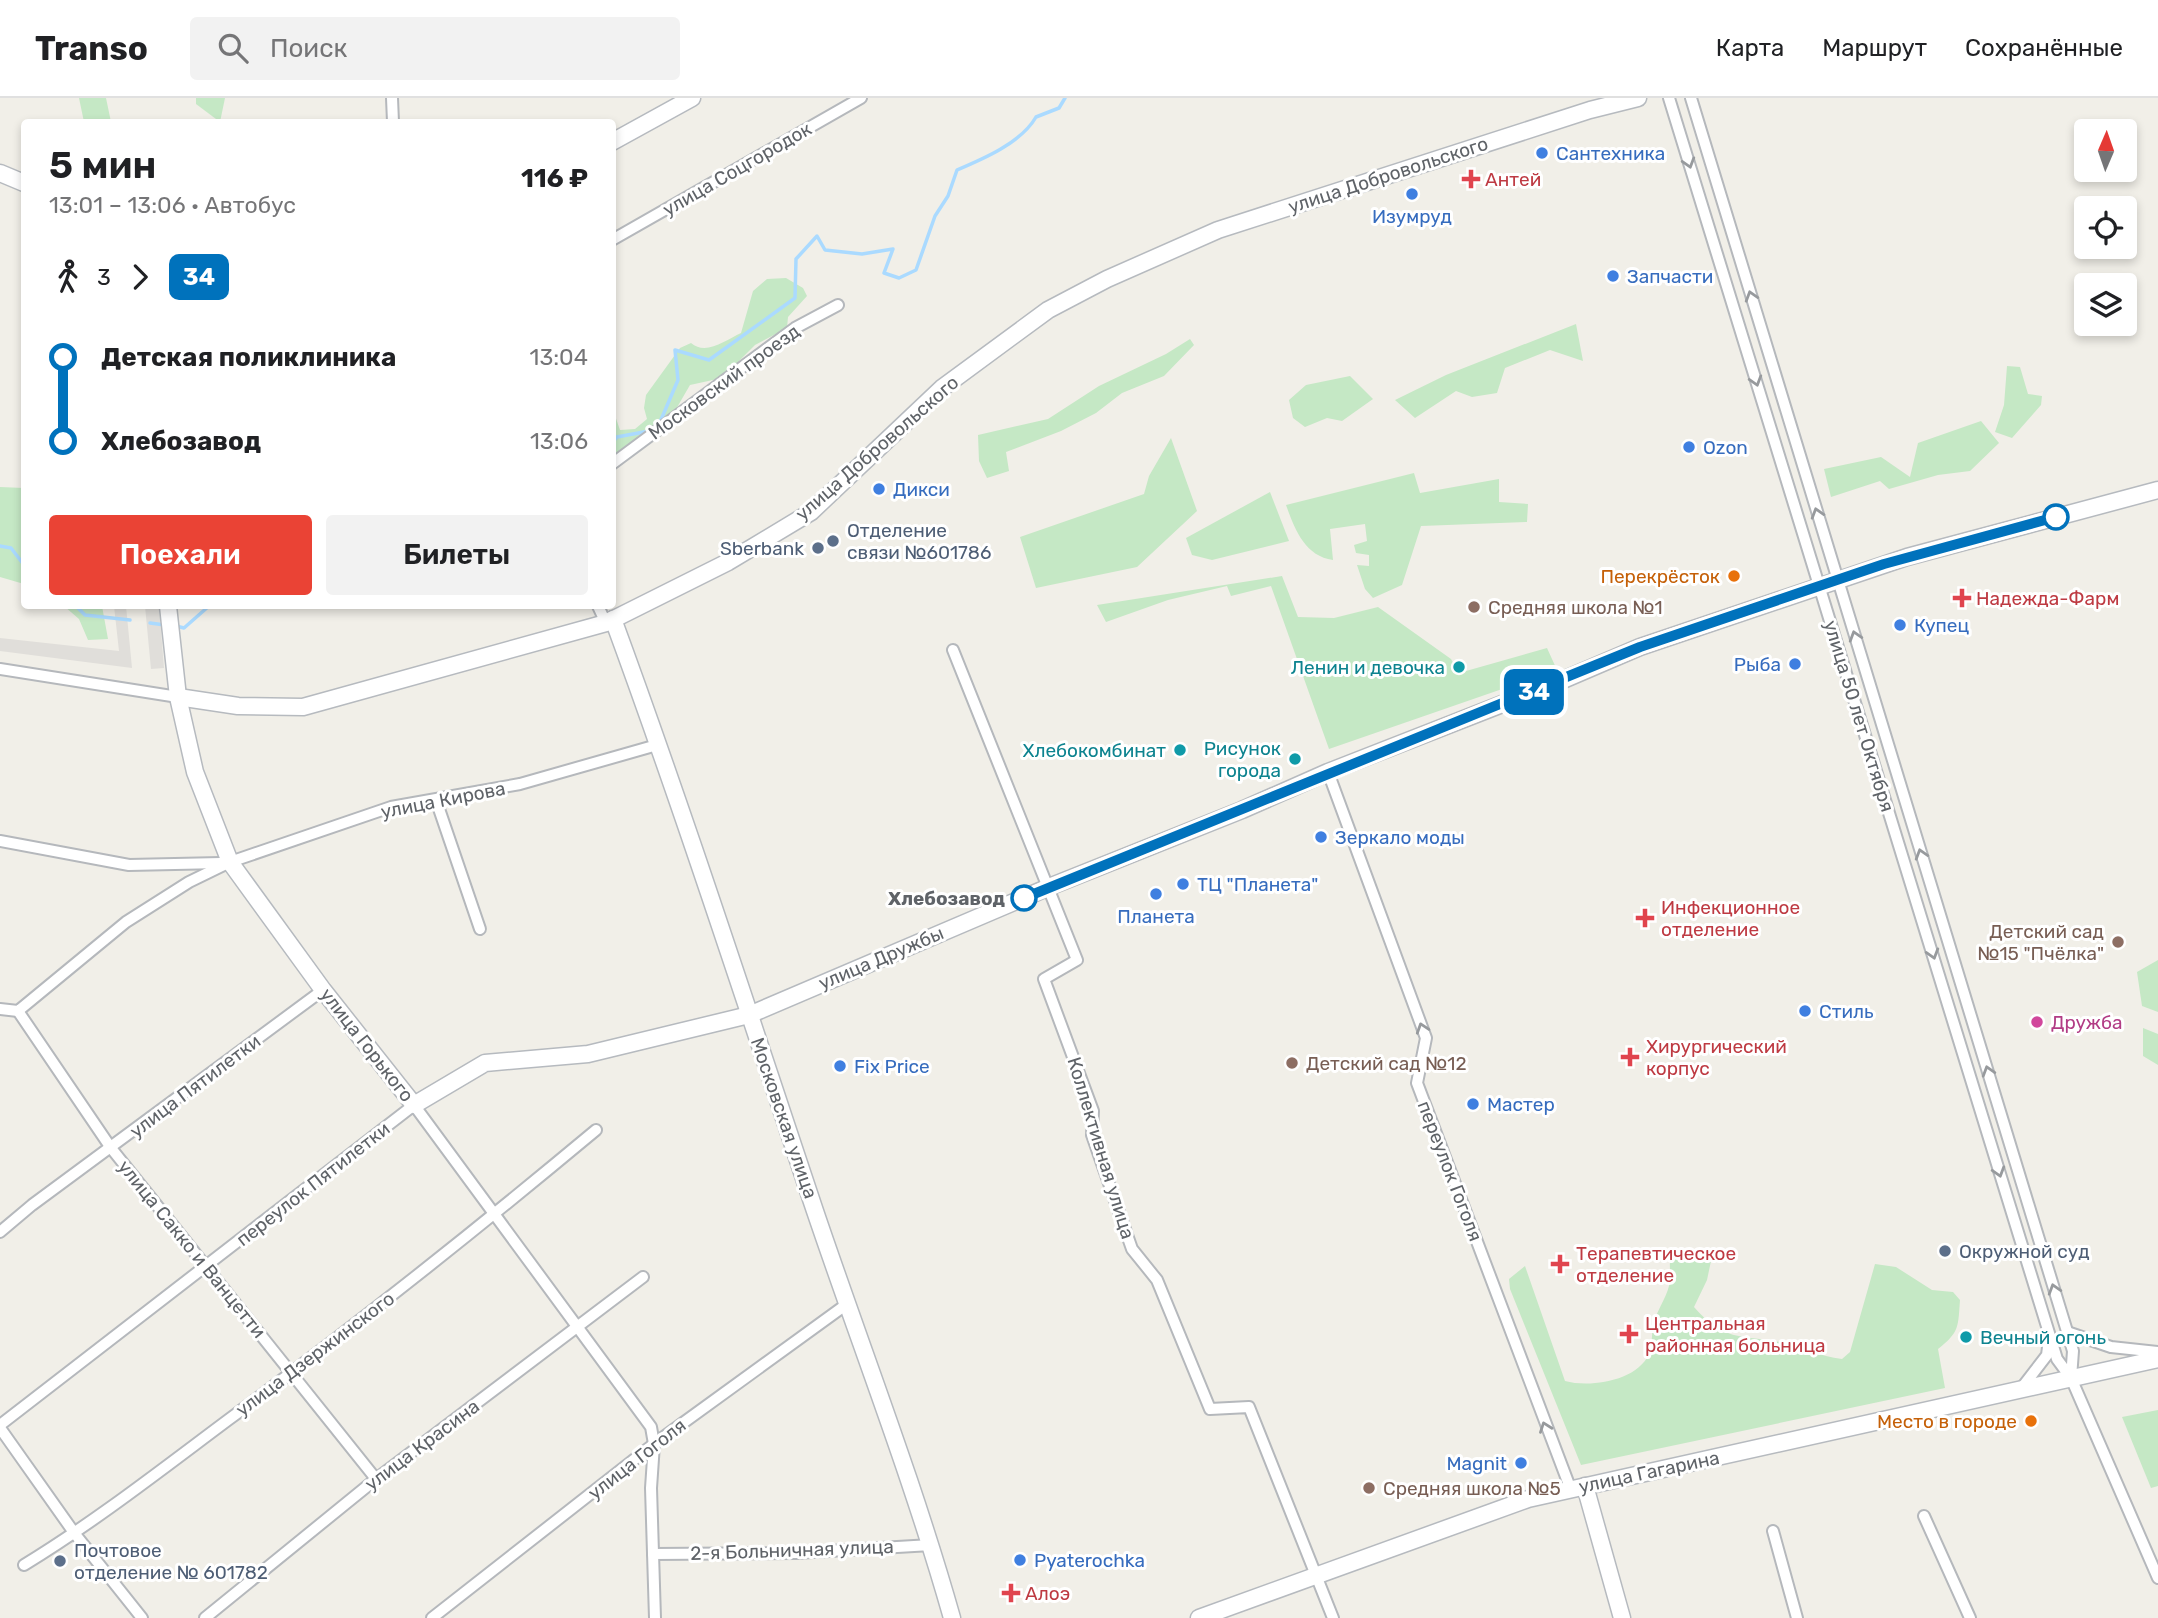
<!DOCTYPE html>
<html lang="ru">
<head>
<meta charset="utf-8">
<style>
	:root { --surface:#fff; --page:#f2f2f2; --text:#202124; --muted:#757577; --line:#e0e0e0; --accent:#ea4335 }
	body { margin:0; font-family:Rubik,sans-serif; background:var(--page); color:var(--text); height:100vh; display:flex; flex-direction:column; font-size:26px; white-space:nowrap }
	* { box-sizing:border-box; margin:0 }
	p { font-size:23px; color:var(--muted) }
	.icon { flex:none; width:38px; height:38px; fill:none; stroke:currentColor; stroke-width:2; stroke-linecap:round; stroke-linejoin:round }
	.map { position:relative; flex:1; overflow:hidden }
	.panel { position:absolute; left:21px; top:21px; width:595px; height:490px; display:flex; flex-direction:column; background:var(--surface); border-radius:7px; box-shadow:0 4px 10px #0003 }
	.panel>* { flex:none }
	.badge { padding:0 14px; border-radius:10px; font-size:24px; line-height:46px }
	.needle { width:46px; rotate:2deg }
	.fabs { position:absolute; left:2074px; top:21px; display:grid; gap:14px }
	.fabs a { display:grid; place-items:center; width:63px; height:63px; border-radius:7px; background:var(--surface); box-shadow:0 4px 10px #0003; font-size:35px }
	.map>.badge { position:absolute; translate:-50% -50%; box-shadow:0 0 0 4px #fff }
	.legs { display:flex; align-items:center; gap:10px; height:77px; padding:0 28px; font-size:23px }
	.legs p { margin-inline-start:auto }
	.overview { display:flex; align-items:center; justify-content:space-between; height:119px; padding:0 28px }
	h1 { font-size:38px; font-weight:600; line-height:52px }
	.button { display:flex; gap:14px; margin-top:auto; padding:14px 28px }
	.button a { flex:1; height:80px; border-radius:7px; background:var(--accent); color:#fff; font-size:28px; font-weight:600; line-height:80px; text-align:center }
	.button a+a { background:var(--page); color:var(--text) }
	ul { padding:0 28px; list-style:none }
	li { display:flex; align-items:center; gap:24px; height:84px; font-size:26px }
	li i { display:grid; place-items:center; width:10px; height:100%; margin:0 9px; background:currentColor }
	li i::after { content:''; width:18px; height:18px; margin:-9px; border:5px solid; border-radius:50%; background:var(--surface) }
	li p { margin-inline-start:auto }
	li:first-child i { background:linear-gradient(#0000 50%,currentColor 0) }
	li:last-child i { background:linear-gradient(currentColor 50%,#0000 0) }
	header { display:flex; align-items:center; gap:42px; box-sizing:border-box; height:98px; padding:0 35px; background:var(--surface); border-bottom:2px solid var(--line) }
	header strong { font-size:33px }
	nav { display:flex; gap:38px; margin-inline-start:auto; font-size:24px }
	.search { width:490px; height:63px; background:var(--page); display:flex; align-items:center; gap:18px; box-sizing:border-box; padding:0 24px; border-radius:7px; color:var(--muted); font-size:26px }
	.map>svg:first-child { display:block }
	.industrial { fill:#e0deda }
	.green { fill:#c5e8c5 }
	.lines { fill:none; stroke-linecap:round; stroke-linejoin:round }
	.stream { stroke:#aadaff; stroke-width:3.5 }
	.street-casing { stroke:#b5b8bc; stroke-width:14 }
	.secondary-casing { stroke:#b6babf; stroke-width:19 }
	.street { stroke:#fff; stroke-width:10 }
	.secondary { stroke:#fff; stroke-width:16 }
	.oneway { stroke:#979a9d }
	.line-1-casing { stroke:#fff; stroke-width:16 }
	.line-1 { stroke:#0072bc; stroke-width:10 }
	.shop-dot { fill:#3f7fe0; stroke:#fff; stroke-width:2.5 }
	.health-dot { fill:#e0444e; stroke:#fff; stroke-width:2.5 }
	.stop-1-dot { fill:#fff; stroke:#0072bc; stroke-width:3.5 }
	.service-dot { fill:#5c6f8a; stroke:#fff; stroke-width:2.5 }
	.food-dot { fill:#e8710a; stroke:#fff; stroke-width:2.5 }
	.education-dot { fill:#8d6e63; stroke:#fff; stroke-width:2.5 }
	.culture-dot { fill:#0f9aa8; stroke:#fff; stroke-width:2.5 }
	.hotel-dot { fill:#d1479c; stroke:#fff; stroke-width:2.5 }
	.labels { text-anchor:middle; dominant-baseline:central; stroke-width:6; stroke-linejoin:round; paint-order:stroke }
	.shop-label { font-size:19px; fill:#366cbe; stroke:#fff; text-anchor:start }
	.street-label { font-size:19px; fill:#5f6368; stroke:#fff }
	.health-label { font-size:19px; fill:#be3a42; stroke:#fff; text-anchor:start }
	.service-label { font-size:19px; fill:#4e5e75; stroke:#fff; text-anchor:start }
	.food-label { font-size:19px; fill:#c56008; stroke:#fff; text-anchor:end }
	.education-label { font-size:19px; fill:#785e54; stroke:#fff; text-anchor:start }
	.culture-label { font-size:19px; fill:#0d838f; stroke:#fff; text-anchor:end }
	.stop-label { font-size:19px; font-weight:bold; fill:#5f6368; stroke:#fff; text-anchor:end }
	.hotel-label { font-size:19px; fill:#b23c85; stroke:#fff; text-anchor:start }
</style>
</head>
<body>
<header>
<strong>Transo</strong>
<div class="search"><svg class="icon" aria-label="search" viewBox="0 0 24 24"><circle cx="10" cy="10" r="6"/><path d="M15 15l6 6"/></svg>Поиск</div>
<nav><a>Карта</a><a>Маршрут</a><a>Сохранённые</a></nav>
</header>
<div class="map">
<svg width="2158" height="1520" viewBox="0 0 2158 1520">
	<rect width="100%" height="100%" fill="#f1efe8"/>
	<g class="industrial">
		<polygon points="114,508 126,508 132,570 0,553 0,540 119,553"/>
		<polygon points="145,508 159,508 164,570 151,571"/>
	</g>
	<g class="green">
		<polygon points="79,0 106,0 111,24 84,24"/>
		<polygon points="196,0 225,0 220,24 196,6"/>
		<path d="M786,180L803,190L807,198L788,219L787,230L755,247L722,280L690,287L672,318L613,358L612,309L620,332L635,331L647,321L644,310L646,297L680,250L691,245C706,258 726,242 741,235L753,193L767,181Z"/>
		<polygon points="1576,226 1583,263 1550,252 1505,270 1497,295 1472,299 1456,293 1415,320 1395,302 1446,277"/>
		<polygon points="1190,241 1194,247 1164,278 1122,295 1096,315 1061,333 1006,354 1009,373 987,380 979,363 978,337 1048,321 1099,288 1166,256"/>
		<polygon points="2007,268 2020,269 2028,296 2042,298 2041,307 2012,340 1995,334 2004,307"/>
		<polygon points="1350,278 1373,301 1342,323 1327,320 1305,329 1293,320 1289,302 1306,287"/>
		<polygon points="1981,323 1999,345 1970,373 1938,377 1889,391 1880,383 1831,399 1824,371 1881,359 1910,379 1918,345"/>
		<polygon points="1171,340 1197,413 1137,469 1036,490 1020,439 1144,396 1149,378"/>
		<path d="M1414,375L1420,395L1499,381V404L1528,406L1527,424L1421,428L1402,487L1373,500L1365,491L1357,467L1369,468V457L1356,455L1354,447L1367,443L1365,426L1330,431L1333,462C1305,458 1295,432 1286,407Z"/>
		<polygon points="0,389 24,390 24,486 0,479"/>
		<polygon points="1270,394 1289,443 1212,462 1192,457 1186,440"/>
		<polygon points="1282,478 1298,519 1334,520 1378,509 1451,561 1459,575 1547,550 1557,572 1329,651 1271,488 1231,498 1227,488 1168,502 1106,524 1097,507"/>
		<polygon points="64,508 102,508 108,541 88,542 79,521"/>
		<polygon points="2158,862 2158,914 2142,908 2137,874"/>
		<polygon points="2143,930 2158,936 2158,967 2143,958"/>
		<path d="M1692,1154L1711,1163L1707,1182L1694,1209C1724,1243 1739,1237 1780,1244C1802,1248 1820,1259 1842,1261L1850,1254L1875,1166L1896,1169L1932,1192L1953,1194L1960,1202C1958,1228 1960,1234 1938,1251L1945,1290L1581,1367L1510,1191L1509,1181L1525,1168L1565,1283C1590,1290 1637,1283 1649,1256C1653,1247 1651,1234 1654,1224C1658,1210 1669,1196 1670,1182C1671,1172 1668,1166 1672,1156Z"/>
		<polygon points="2158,1312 2158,1388 2151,1390 2122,1319"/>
	</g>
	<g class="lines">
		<g class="stream">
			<path d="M660,324L678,282L675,252L709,262L795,200L796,161L817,138L825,152L862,156L893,151L884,175L899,180L916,172L935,118L948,98L957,72C983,61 1021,45 1036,19L1059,10L1065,0"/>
			<polyline points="612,345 617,339 649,333"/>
			<polyline points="0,448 11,450 24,467"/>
			<polyline points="76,508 85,517 130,522"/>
			<polyline points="150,525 165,527"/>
			<polyline points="176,528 184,530 209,508"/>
		</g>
		<g class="street-casing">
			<g id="street">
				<polyline points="392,0 393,24"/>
				<polyline points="1669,0 2057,1261 2071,1280 2158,1480"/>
				<polyline points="1691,0 2073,1253 2071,1280"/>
				<polyline points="612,142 861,0"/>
				<polyline points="612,366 795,230 838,207"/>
				<polyline points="598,508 606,525"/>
				<polyline points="953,552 1077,862 1044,881 1093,1013 1092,1037 1132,1151 1157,1182 1210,1311 1249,1309 1333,1520"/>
				<polyline points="0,571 178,599"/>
				<polyline points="1328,674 1426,940 1417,985 1571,1392"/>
				<polyline points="436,702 480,831"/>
				<polyline points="0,743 129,767 221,765"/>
				<polyline points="0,911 18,913 126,824 189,784 230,764 391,709 520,686 657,647"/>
				<polyline points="18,913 111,1050 376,1381"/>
				<polyline points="0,1134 32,1107 323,892"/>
				<polyline points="2067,1234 2111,1249 2158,1254"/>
				<polyline points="2020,1292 2047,1257 2049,1241"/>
				<polyline points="0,1327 414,1007 651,1329 654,1346 651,1390 655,1520"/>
				<polyline points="0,1330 75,1436 142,1520"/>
				<polyline points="1924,1418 1970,1520"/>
				<polyline points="1773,1433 1797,1520"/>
				<polyline points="653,1456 796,1455 931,1447"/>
				<path d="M24,1467C96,1423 161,1372 228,1322C354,1229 476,1132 596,1032"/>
				<polyline points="205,1520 376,1381 643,1179"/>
				<polyline points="432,1520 654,1346 847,1206"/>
			</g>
		</g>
		<g class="secondary-casing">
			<g id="secondary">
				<polyline points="612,44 692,0"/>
				<polyline points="0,75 24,85"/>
				<polyline points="168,508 178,599 195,674 230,764 323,892 414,1007 485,965 588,956 749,917 1049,789 1242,712 1328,674 1556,585 1640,549 1907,459 2158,392"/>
				<path d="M613,521C685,717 749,916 815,1113C861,1249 913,1382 952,1520"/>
				<polyline points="178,599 238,608 303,609 606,525 728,464 811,414 942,290 1048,212 1107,181 1218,132 1590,12 1638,0"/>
				<polyline points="1585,1388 1622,1520"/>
				<polyline points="1199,1520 1528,1401 2158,1261"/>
			</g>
		</g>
		<use href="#street" class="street"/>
		<use href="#secondary" class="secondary"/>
	</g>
	<defs><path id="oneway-chevron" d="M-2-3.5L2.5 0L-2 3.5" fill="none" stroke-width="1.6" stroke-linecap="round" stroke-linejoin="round" transform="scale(1.75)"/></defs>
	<g class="oneway">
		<use href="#oneway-chevron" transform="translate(1689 65) rotate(73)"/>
		<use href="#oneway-chevron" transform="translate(1751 198) rotate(-107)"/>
		<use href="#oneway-chevron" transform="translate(1756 283) rotate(73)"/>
		<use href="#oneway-chevron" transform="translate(1817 415) rotate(-107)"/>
		<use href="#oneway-chevron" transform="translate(1855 538) rotate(-107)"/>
		<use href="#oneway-chevron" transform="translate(1921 756) rotate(-107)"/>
		<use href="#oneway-chevron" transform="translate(1933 856) rotate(73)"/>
		<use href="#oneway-chevron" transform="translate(1422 930) rotate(-108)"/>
		<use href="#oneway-chevron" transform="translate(1988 973) rotate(-107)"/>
		<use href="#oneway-chevron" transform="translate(1999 1074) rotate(73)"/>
		<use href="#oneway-chevron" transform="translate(2054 1191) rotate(-107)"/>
		<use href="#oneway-chevron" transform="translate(1545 1329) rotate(-110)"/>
	</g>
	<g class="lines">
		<g class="line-1-casing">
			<polyline id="line-1" points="1024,800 1640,549 1884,466 2056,419"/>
		</g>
		<use href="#line-1" class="line-1"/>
	</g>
	<g class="shop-dot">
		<circle cx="1542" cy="55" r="7"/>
		<circle cx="1412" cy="96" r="7"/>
		<circle cx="1613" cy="178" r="7"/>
		<circle cx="1689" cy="349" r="7"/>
		<circle cx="879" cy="391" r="7"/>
		<circle cx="1900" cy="527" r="7"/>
		<circle cx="1795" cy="566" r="7"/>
		<circle cx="1321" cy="739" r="7"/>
		<circle cx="1183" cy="786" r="7"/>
		<circle cx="1156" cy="796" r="7"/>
		<circle cx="1805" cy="913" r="7"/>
		<circle cx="840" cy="968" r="7"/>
		<circle cx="1473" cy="1006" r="7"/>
		<circle cx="1521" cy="1365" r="7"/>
		<circle cx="1020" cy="1462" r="7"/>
	</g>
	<g class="health-dot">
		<path d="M1467.5 70.5h7v7h7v7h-7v7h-7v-7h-7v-7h7z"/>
		<path d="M1958.5 489.5h7v7h7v7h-7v7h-7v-7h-7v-7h7z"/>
		<path d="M1641.5 809.5h7v7h7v7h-7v7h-7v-7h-7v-7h7z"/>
		<path d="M1626.5 948.5h7v7h7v7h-7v7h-7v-7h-7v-7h7z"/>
		<path d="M1556.5 1155.5h7v7h7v7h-7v7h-7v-7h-7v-7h7z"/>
		<path d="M1625.5 1225.5h7v7h7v7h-7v7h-7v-7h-7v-7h7z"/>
		<path d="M1007.5 1484.5h7v7h7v7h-7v7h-7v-7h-7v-7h7z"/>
	</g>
	<g class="stop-1-dot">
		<circle cx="2056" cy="419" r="12"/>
		<circle cx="1024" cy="800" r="12"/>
	</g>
	<g class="service-dot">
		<circle cx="833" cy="443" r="7"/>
		<circle cx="818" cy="450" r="7"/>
		<circle cx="1945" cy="1153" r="7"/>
		<circle cx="60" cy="1463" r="7"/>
	</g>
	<g class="food-dot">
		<circle cx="1734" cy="478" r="7"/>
		<circle cx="2031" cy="1323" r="7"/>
	</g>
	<g class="education-dot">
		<circle cx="1474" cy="509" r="7"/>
		<circle cx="2118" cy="844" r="7"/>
		<circle cx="1292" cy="965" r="7"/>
		<circle cx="1369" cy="1390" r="7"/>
	</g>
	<g class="culture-dot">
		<circle cx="1459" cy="569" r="7"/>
		<circle cx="1180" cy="652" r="7"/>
		<circle cx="1295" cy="661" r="7"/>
		<circle cx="1966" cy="1239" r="7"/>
	</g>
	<circle class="hotel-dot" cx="2037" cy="924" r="7"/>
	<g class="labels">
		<g class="shop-label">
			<text x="1556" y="55">Сантехника</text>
			<text x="1412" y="118" text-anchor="middle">Изумруд</text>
			<text x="1627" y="178">Запчасти</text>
			<text x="1703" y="349">Ozon</text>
			<text x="893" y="391">Дикси</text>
			<text x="1914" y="527">Купец</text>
			<text x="1781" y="566" text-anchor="end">Рыба</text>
			<text x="1335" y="739">Зеркало моды</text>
			<text x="1197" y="786">ТЦ "Планета"</text>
			<text x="1156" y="818" text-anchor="middle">Планета</text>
			<text x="1819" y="913">Стиль</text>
			<text x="854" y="968">Fix Price</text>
			<text x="1487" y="1006">Мастер</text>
			<text x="1507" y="1365" text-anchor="end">Magnit</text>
			<text x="1034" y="1462">Pyaterochka</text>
		</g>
		<g class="street-label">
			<text transform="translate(737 71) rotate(-30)">улица Соцгородок</text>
			<text transform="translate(1388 77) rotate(-18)">улица Добровольского</text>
			<text transform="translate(724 284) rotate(-36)">Московский проезд</text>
			<text transform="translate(877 350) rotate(-41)">улица Добровольского</text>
			<text transform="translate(1859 618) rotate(73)">улица 50 лет Октября</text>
			<text transform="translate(443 702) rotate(-11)">улица Кирова</text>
			<text transform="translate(881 860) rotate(-23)">улица Дружбы</text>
			<text transform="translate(367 947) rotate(52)">улица Горького</text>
			<text transform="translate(195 988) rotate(-37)">улица Пятилетки</text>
			<text transform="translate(784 1020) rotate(71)">Московская улица</text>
			<text transform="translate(1101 1050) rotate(73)">Коллективная улица</text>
			<text transform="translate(1450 1073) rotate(69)">переулок Гоголя</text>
			<text transform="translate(313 1086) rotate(-38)">переулок Пятилетки</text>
			<text transform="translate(192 1151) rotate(51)">улица Сакко и Ванцетти</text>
			<text transform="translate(315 1256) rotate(-37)">улица Дзержинского</text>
			<text transform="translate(422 1347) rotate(-37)">улица Красина</text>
			<text transform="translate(637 1361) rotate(-38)">улица Гоголя</text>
			<text transform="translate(1649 1374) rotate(-12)">улица Гагарина</text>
			<text transform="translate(792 1452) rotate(-2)">2-я Больничная улица</text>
		</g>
		<g class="health-label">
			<text x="1485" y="81">Антей</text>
			<text x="1976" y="500">Надежда-Фарм</text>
			<text x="1661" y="809">Инфекционное<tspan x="1661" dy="22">отделение</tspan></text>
			<text x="1646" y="948">Хирургический<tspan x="1646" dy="22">корпус</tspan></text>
			<text x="1576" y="1155">Терапевтическое<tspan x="1576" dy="22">отделение</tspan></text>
			<text x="1645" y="1225">Центральная<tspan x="1645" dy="22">районная больница</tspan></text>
			<text x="1025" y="1495">Алоэ</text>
		</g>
		<g class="service-label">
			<text x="847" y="432">Отделение<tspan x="847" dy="22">связи №601786</tspan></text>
			<text x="804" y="450" text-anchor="end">Sberbank</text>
			<text x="1959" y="1153">Окружной суд</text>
			<text x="74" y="1452">Почтовое<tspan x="74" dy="22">отделение № 601782</tspan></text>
		</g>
		<g class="food-label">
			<text x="1720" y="478">Перекрёсток</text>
			<text x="2017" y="1323">Место в городе</text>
		</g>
		<g class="education-label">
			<text x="1488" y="509">Средняя школа №1</text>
			<text x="2104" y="833" text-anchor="end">Детский сад<tspan x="2104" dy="22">№15 "Пчёлка"</tspan></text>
			<text x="1306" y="965">Детский сад №12</text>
			<text x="1383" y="1390">Средняя школа №5</text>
		</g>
		<g class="culture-label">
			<text x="1445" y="569">Ленин и девочка</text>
			<text x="1281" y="650">Рисунок<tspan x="1281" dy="22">города</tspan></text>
			<text x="1166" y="652">Хлебокомбинат</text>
			<text x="1980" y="1239" text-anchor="start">Вечный огонь</text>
		</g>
		<g class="stop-label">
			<text x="1005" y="800">Хлебозавод</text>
		</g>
		<g class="hotel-label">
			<text x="2051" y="924">Дружба</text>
		</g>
	</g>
</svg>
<div class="fabs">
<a><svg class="needle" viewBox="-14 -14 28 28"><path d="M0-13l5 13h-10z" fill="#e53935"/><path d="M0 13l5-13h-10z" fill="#757577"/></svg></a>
<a><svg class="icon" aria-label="locate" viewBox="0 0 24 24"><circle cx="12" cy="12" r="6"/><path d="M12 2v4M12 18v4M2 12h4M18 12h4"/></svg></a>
<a><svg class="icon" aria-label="layers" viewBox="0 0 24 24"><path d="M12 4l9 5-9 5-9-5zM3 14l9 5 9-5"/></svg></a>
</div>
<b class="badge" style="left:1534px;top:594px;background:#0072bc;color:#fff">34</b>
<section class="panel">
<div class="overview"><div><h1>5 мин</h1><p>13:01 – 13:06 · Автобус</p></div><b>116 ₽</b></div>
<div class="legs"><svg class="icon" aria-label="walk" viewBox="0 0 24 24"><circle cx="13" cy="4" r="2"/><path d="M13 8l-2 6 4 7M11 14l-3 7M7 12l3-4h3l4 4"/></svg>3<svg class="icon" aria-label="forward" viewBox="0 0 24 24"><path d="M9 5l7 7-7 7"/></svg><b class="badge" style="background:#0072bc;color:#fff">34</b></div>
<ul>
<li><i style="color:#0072bc"></i><b>Детская поликлиника</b><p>13:04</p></li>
<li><i style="color:#0072bc"></i><b>Хлебозавод</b><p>13:06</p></li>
</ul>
<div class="button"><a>Поехали</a><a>Билеты</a></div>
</section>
</div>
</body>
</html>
